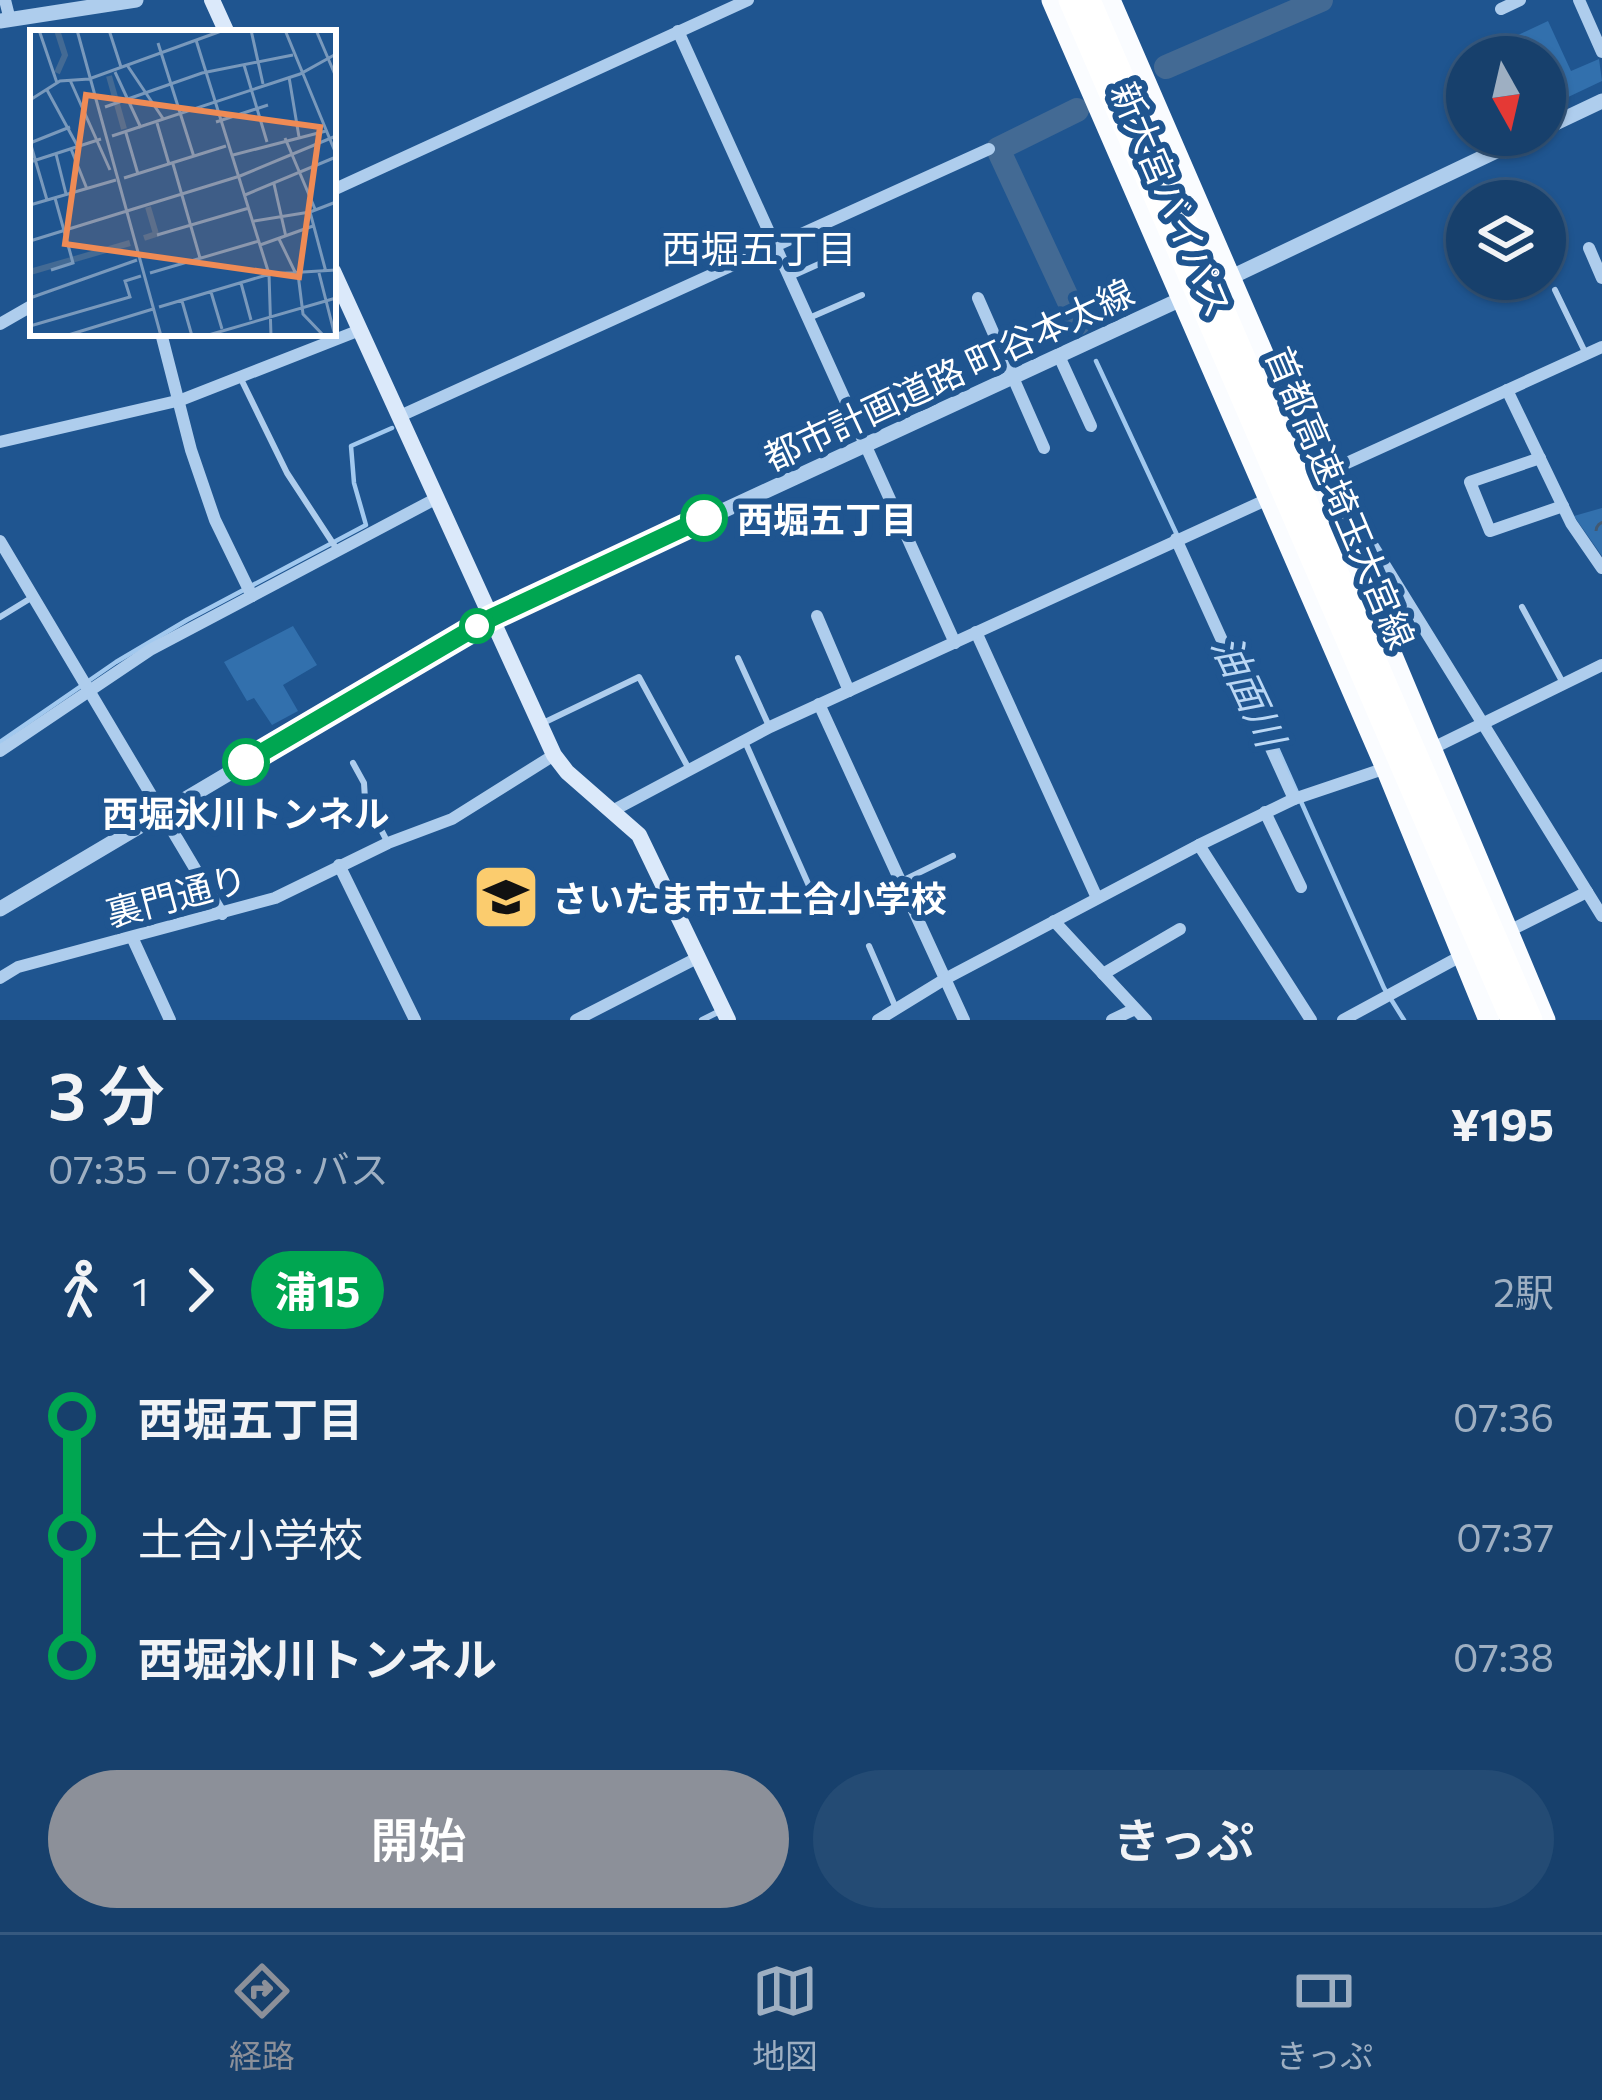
<!DOCTYPE html>
<html lang="ja">
<head>
<meta charset="utf-8">
<style>
	:root { --surface:#17406c; --page:#244b74; --text:#f1f3f6; --muted:#9eafc2; --line:#36597f; --accent:#8c9099 }
	body { margin:0; font-family:Commissioner,"Noto Sans JP",sans-serif; background:var(--page); color:var(--text); height:100vh; display:flex; flex-direction:column; font-size:45px; white-space:nowrap }
	* { box-sizing:border-box; margin:0 }
	p { font-size:39px; color:var(--muted) }
	.icon { flex:none; width:66px; height:66px; fill:none; stroke:currentColor; stroke-width:2; stroke-linecap:round; stroke-linejoin:round }
	.map { position:relative; height:1020px; overflow:hidden }
	.panel { display:flex; flex-direction:column; background:var(--surface); flex:1 }
	.panel>* { flex:none }
	.badge { padding:0 24px; border-radius:39px; font-size:42px; line-height:78px }
	.needle { width:78px; rotate:172deg }
	.fabs { position:absolute; left:1446px; top:36px; display:grid; gap:24px }
	.fabs a { display:grid; place-items:center; width:120px; height:120px; border-radius:50%; background:var(--surface); box-shadow:0 3px 9px #0004,0 0 0 3px var(--line); font-size:60px }
	.map>.badge { position:absolute; translate:-50% -50%; box-shadow:0 0 0 6px #fff }
	.legs { display:flex; align-items:center; gap:18px; height:132px; padding:0 48px; font-size:39px }
	.legs p { margin-inline-start:auto }
	.headline { display:flex; align-items:center; justify-content:space-between; height:204px; padding:0 48px }
	h1 { font-size:66px; font-weight:600; line-height:90px }
	.button { display:flex; gap:24px; margin-top:auto; padding:24px 48px }
	.button a { flex:1; height:138px; border-radius:72px; background:var(--accent); color:#fff; font-size:48px; font-weight:600; line-height:138px; text-align:center }
	.button a+a { background:var(--page); color:var(--text) }
	ul { padding:0 48px; list-style:none }
	li { display:flex; align-items:center; gap:42px; height:120px; font-size:45px }
	li i { display:grid; place-items:center; width:18px; height:100%; margin:0 15px; background:currentColor }
	li i::after { content:''; width:30px; height:30px; margin:-15px; border:9px solid; border-radius:50%; background:var(--surface) }
	li p { margin-inline-start:auto }
	li:first-child i { background:linear-gradient(#0000 50%,currentColor 0) }
	li:last-child i { background:linear-gradient(currentColor 50%,#0000 0) }
	.tabs { display:flex; justify-content:space-around; align-items:center; height:168px; border-top:3px solid var(--line); background:var(--surface); font-size:33px; color:var(--muted) }
	.tabs a { display:grid; justify-items:center; gap:6px }
	.tabs .on { color:var(--accent) }
	.map>svg:first-child { display:block }
	.green { fill:#3270ad }
	.park { fill:url(#park-crowns) }
	.lines { fill:none; stroke-linecap:round; stroke-linejoin:round }
	.stream { stroke:#a2c9ef; stroke-width:4.5 }
	.river { stroke:#436a94; stroke-width:24 }
	.service { stroke:#aecded; stroke-width:6 }
	.minor { stroke:#aecded; stroke-width:12 }
	.tertiary { stroke:#aecded; stroke-width:15 }
	.secondary { stroke:#dbe9fa; stroke-width:16 }
	.trunk { stroke:#fafcff; stroke-width:21 }
	.motorway-bridge { stroke:#fff; stroke-width:21 }
	.line-1-casing { stroke:#fff; stroke-width:27 }
	.line-1 { stroke:#00a651; stroke-width:18 }
	.stop-1-dot { fill:#fff; stroke:#00a651; stroke-width:6 }
	.labels { text-anchor:middle; dominant-baseline:central; stroke-width:12; stroke-linejoin:round; paint-order:stroke }
	.street-label { font-size:36px; fill:#fff; stroke:#1f5590 }
	.stop-label { font-size:36px; font-weight:bold; fill:#fff; stroke:#1f5590; text-anchor:start }
	.poi-label { font-size:36px; font-weight:bold; fill:#fff; stroke:#1f5590; text-anchor:start }
	.neighbourhood-label { font-size:39px; fill:#fff; stroke:#1f5590 }
	.water-label { font-size:39px; font-style:italic; fill:#bad7f4; stroke:#1f5590 }
	.inset-river { fill:none; stroke:#436a94; stroke-width:6 }
	.inset-road { fill:none; stroke:#7999bc; stroke-width:3 }
	.view { fill:#ef8b55; fill-opacity:0.15; stroke:#ef8b55; stroke-width:6 }
	.inset-edge { fill:none; stroke:#fff; stroke-width:6 }
</style>
</head>
<body>
<div class="map">
<svg width="1602" height="1020" viewBox="0 0 1602 1020">
	<defs>
		<pattern id="park-crowns" width="20" height="18" patternUnits="userSpaceOnUse" patternTransform="scale(3)"><rect width="20" height="18" fill="#3270ad"/><path d="M2 6a3 3 0 1 1 6 0M12 15a3 3 0 1 1 6 0" fill="none" stroke="#425a73"/></pattern>
	</defs>
	<rect width="100%" height="100%" fill="#1f5590"/>
	<g class="green">
		<polygon points="1548,21 1571,71 1599,59 1602,81 1545,108 1545,57 1484,57 1482,52"/>
		<polygon points="293,626 317,665 283,685 298,711 272,725 254,698 247,701 224,662"/>
	</g>
	<polygon class="park" points="1602,508 1602,556 1574,516"/>
	<g class="lines">
		<g class="stream">
			<polyline points="995,156 1000,154"/>
			<polyline points="1096,361 1178,537"/>
			<polyline points="1258,705 1384,988 1404,1020"/>
			<polyline points="0,742 116,662 187,620 366,525 354,483 351,446 392,428"/>
		</g>
		<g class="river">
			<polyline points="1166,67 1321,0"/>
			<polyline points="1077,110 998,149 1079,323"/>
		</g>
		<g class="service">
			<polyline points="790,277 839,255"/>
			<polyline points="1555,290 1585,352"/>
			<polyline points="809,318 862,295"/>
			<polyline points="241,379 287,473 336,548"/>
			<polyline points="1522,607 1563,683"/>
			<polyline points="0,617 31,598"/>
			<polyline points="738,658 769,726"/>
			<polyline points="543,723 639,677 689,769"/>
			<polyline points="746,744 822,915"/>
			<polyline points="353,763 364,783 365,799 388,843"/>
			<polyline points="904,880 953,856"/>
			<polyline points="869,946 895,1006"/>
			<polyline points="702,1020 720,1011"/>
		</g>
		<g class="minor">
			<polyline points="5,0 10,20"/>
			<polyline points="1579,0 1602,52"/>
			<polyline points="1501,9 1520,0"/>
			<polyline points="678,31 955,643"/>
			<polyline points="333,190 748,0"/>
			<polyline points="1589,248 1602,278"/>
			<polyline points="978,298 1044,448"/>
			<polyline points="0,324 33,305"/>
			<polyline points="161,333 191,450 215,520 252,596"/>
			<polyline points="1059,356 1091,426"/>
			<polyline points="1507,390 1571,523 1602,568"/>
			<polyline points="400,416 989,149"/>
			<polyline points="0,442 181,400 360,330"/>
			<polyline points="1540,458 1470,482 1490,531 1563,506"/>
			<polyline points="1316,477 1602,347"/>
			<polyline points="1339,529 1358,522 1602,916"/>
			<polyline points="1176,539 1294,799"/>
			<polyline points="0,541 222,914"/>
			<polyline points="817,616 849,691"/>
			<polyline points="976,632 1097,898"/>
			<polyline points="819,704 964,1020"/>
			<polyline points="1431,749 1602,665"/>
			<polyline points="0,751 150,650 437,498"/>
			<polyline points="614,810 770,727 1268,499"/>
			<polyline points="1265,812 1301,887"/>
			<polyline points="1199,845 1311,1020"/>
			<polyline points="339,865 415,1020"/>
			<polyline points="1054,921 1146,1020"/>
			<polyline points="1507,932 1587,892"/>
			<polyline points="132,937 170,1020"/>
			<polyline points="1103,974 1180,929"/>
			<polyline points="0,978 18,967 275,898 388,843 452,819 554,755"/>
			<polyline points="576,1020 699,957"/>
			<polyline points="878,1020 945,979 1199,845 1294,799 1386,768"/>
			<polyline points="1112,1020 1135,1009"/>
			<polyline points="1343,1020 1461,956"/>
		</g>
		<g class="tertiary">
			<polyline points="0,21 136,0"/>
			<polyline points="1545,128 1602,101"/>
			<polyline points="1223,281 1530,135"/>
			<polyline points="0,909 491,618 1190,295"/>
		</g>
		<g class="secondary">
			<polyline points="212,0 227,33"/>
			<polyline points="333,271 554,755 567,772 639,835 728,1020"/>
		</g>
		<g class="trunk">
			<polyline points="1052,0 1386,768 1489,1020"/>
			<polyline points="1110,0 1339,529 1545,1020"/>
		</g>
		<g class="motorway-bridge">
			<polyline points="1069,0 1511,1020"/>
			<polyline points="1090,0 1532,1020"/>
		</g>
	</g>
	<g class="lines">
		<g class="line-1-casing">
			<polyline id="line-1" points="246,762 491,618 704,518"/>
		</g>
		<use href="#line-1" class="line-1"/>
	</g>
	<defs>
		<g id="school-square" transform="scale(3.45)"><rect x="-9" y="-9" width="18" height="18" rx="4" fill="#fbcc6e" stroke="#1f5590"/><path d="M0-5L7-2L0 1L-7-2ZM-4 1L0 2.5L4 1V4Q0 6-4 4Z" fill="#111"/></g>
	</defs>
	<g fill-rule="evenodd">
		<use href="#school-square" x="506" y="897"/>
	</g>
	<g class="stop-1-dot">
		<circle cx="704" cy="518" r="21"/>
		<circle cx="477" cy="626" r="15"/>
		<circle cx="246" cy="762" r="21"/>
	</g>
	<g class="labels">
		<g class="street-label">
			<text transform="translate(1173 199) rotate(67)">新大宮バイパス</text>
			<text transform="translate(948 373) rotate(-25)">都市計画道路 町谷本太線</text>
			<text transform="translate(1342 497) rotate(67)">首都高速埼玉大宮線</text>
			<text transform="translate(176 894) rotate(-15)">裏門通り</text>
		</g>
		<g class="stop-label">
			<text x="737" y="518">西堀五丁目</text>
			<text x="246" y="812" text-anchor="middle">西堀氷川トンネル</text>
		</g>
		<g class="poi-label">
			<text x="552" y="897">さいたま市立土合小学校</text>
		</g>
		<g class="neighbourhood-label">
			<text x="759" y="247">西堀五丁目</text>
		</g>
		<g class="water-label">
			<text transform="translate(1250 690) rotate(65)">油面川</text>
		</g>
	</g>
	<g transform="translate(30 30)">
		<rect width="306" height="306" fill="#1f5590"/>
		<path class="inset-river" d="M27,0L35,25L27,43M79,46L94,99M114,208L126,204L118,177M0,242L100,213"/>
		<path class="inset-road" d="M9,0L27,53M47,0L131,306M79,0L91,37M221,0L233,54M255,0L306,124M286,0L306,47M166,10L239,244L241,306M128,13L164,127M97,35L134,90M214,35L237,112M85,42L111,98M259,47L269,107M40,50L80,140M17,60L48,117M0,70L30,51L59,49L194,0M75,77L172,43L263,25M186,92L238,75M127,93L139,134M96,103L108,144M82,106L270,44L306,24M255,108L285,179M0,112L17,170M0,113L40,97M41,119L57,159M26,124L36,164M203,125L296,101M0,132L71,109M143,134L170,228M94,148L196,116M244,154L256,207M215,165L306,127M0,175L86,150M224,191L280,182M127,205L219,178M249,209L266,244M0,211L210,146L306,106M230,215L283,196M21,240L43,233L25,168M296,242L280,182L306,172M120,243L229,211M289,243L305,306M268,244L273,284L294,306M211,253L221,290M181,262L192,299M0,268L107,230M152,271L162,306M129,277L240,244L306,240M0,296L100,267L95,251L111,246M35,306L123,279M175,306L306,268"/>
		<path class="view" d="M56,65L290,97L269,247L35,214Z"/>
		<rect width="306" height="306" class="inset-edge"/>
	</g>
</svg>
<div class="fabs">
<a><svg class="needle" viewBox="-14 -14 28 28"><path d="M0-13l5 13h-10z" fill="#e53935"/><path d="M0 13l5-13h-10z" fill="#9eafc2"/></svg></a>
<a><svg class="icon" aria-label="layers" viewBox="0 0 24 24"><path d="M12 4l9 5-9 5-9-5zM3 14l9 5 9-5"/></svg></a>
</div>
</div>
<section class="panel">
<div class="headline"><div><h1>3 分</h1><p>07:35 – 07:38 · バス</p></div><b>¥195</b></div>
<div class="legs"><svg class="icon" aria-label="walk" viewBox="0 0 24 24"><circle cx="13" cy="4" r="2"/><path d="M13 8l-2 6 4 7M11 14l-3 7M7 12l3-4h3l4 4"/></svg>1<svg class="icon" aria-label="forward" viewBox="0 0 24 24"><path d="M9 5l7 7-7 7"/></svg><b class="badge" style="background:#00a651;color:#fff">浦15</b><p>2駅</p></div>
<ul>
<li><i style="color:#00a651"></i><b>西堀五丁目</b><p>07:36</p></li>
<li><i style="color:#00a651"></i><span>土合小学校</span><p>07:37</p></li>
<li><i style="color:#00a651"></i><b>西堀氷川トンネル</b><p>07:38</p></li>
</ul>
<div class="button"><a>開始</a><a>きっぷ</a></div>
</section>
<nav class="tabs">
<a class="on"><svg class="icon" aria-label="directions" viewBox="0 0 24 24"><path d="M12 3l9 9-9 9-9-9zM9 14v-3h6M13 9l2 2-2 2"/></svg>経路</a>
<a><svg class="icon" aria-label="map" viewBox="0 0 24 24"><path d="M3 6l6-2 6 2 6-2v14l-6 2-6-2-6 2zM9 4v14M15 6v14"/></svg>地図</a>
<a><svg class="icon" aria-label="tickets" viewBox="0 0 24 24"><path d="M3 7h18v10H3zM15 7v10"/></svg>きっぷ</a>
</nav>
</body>
</html>
